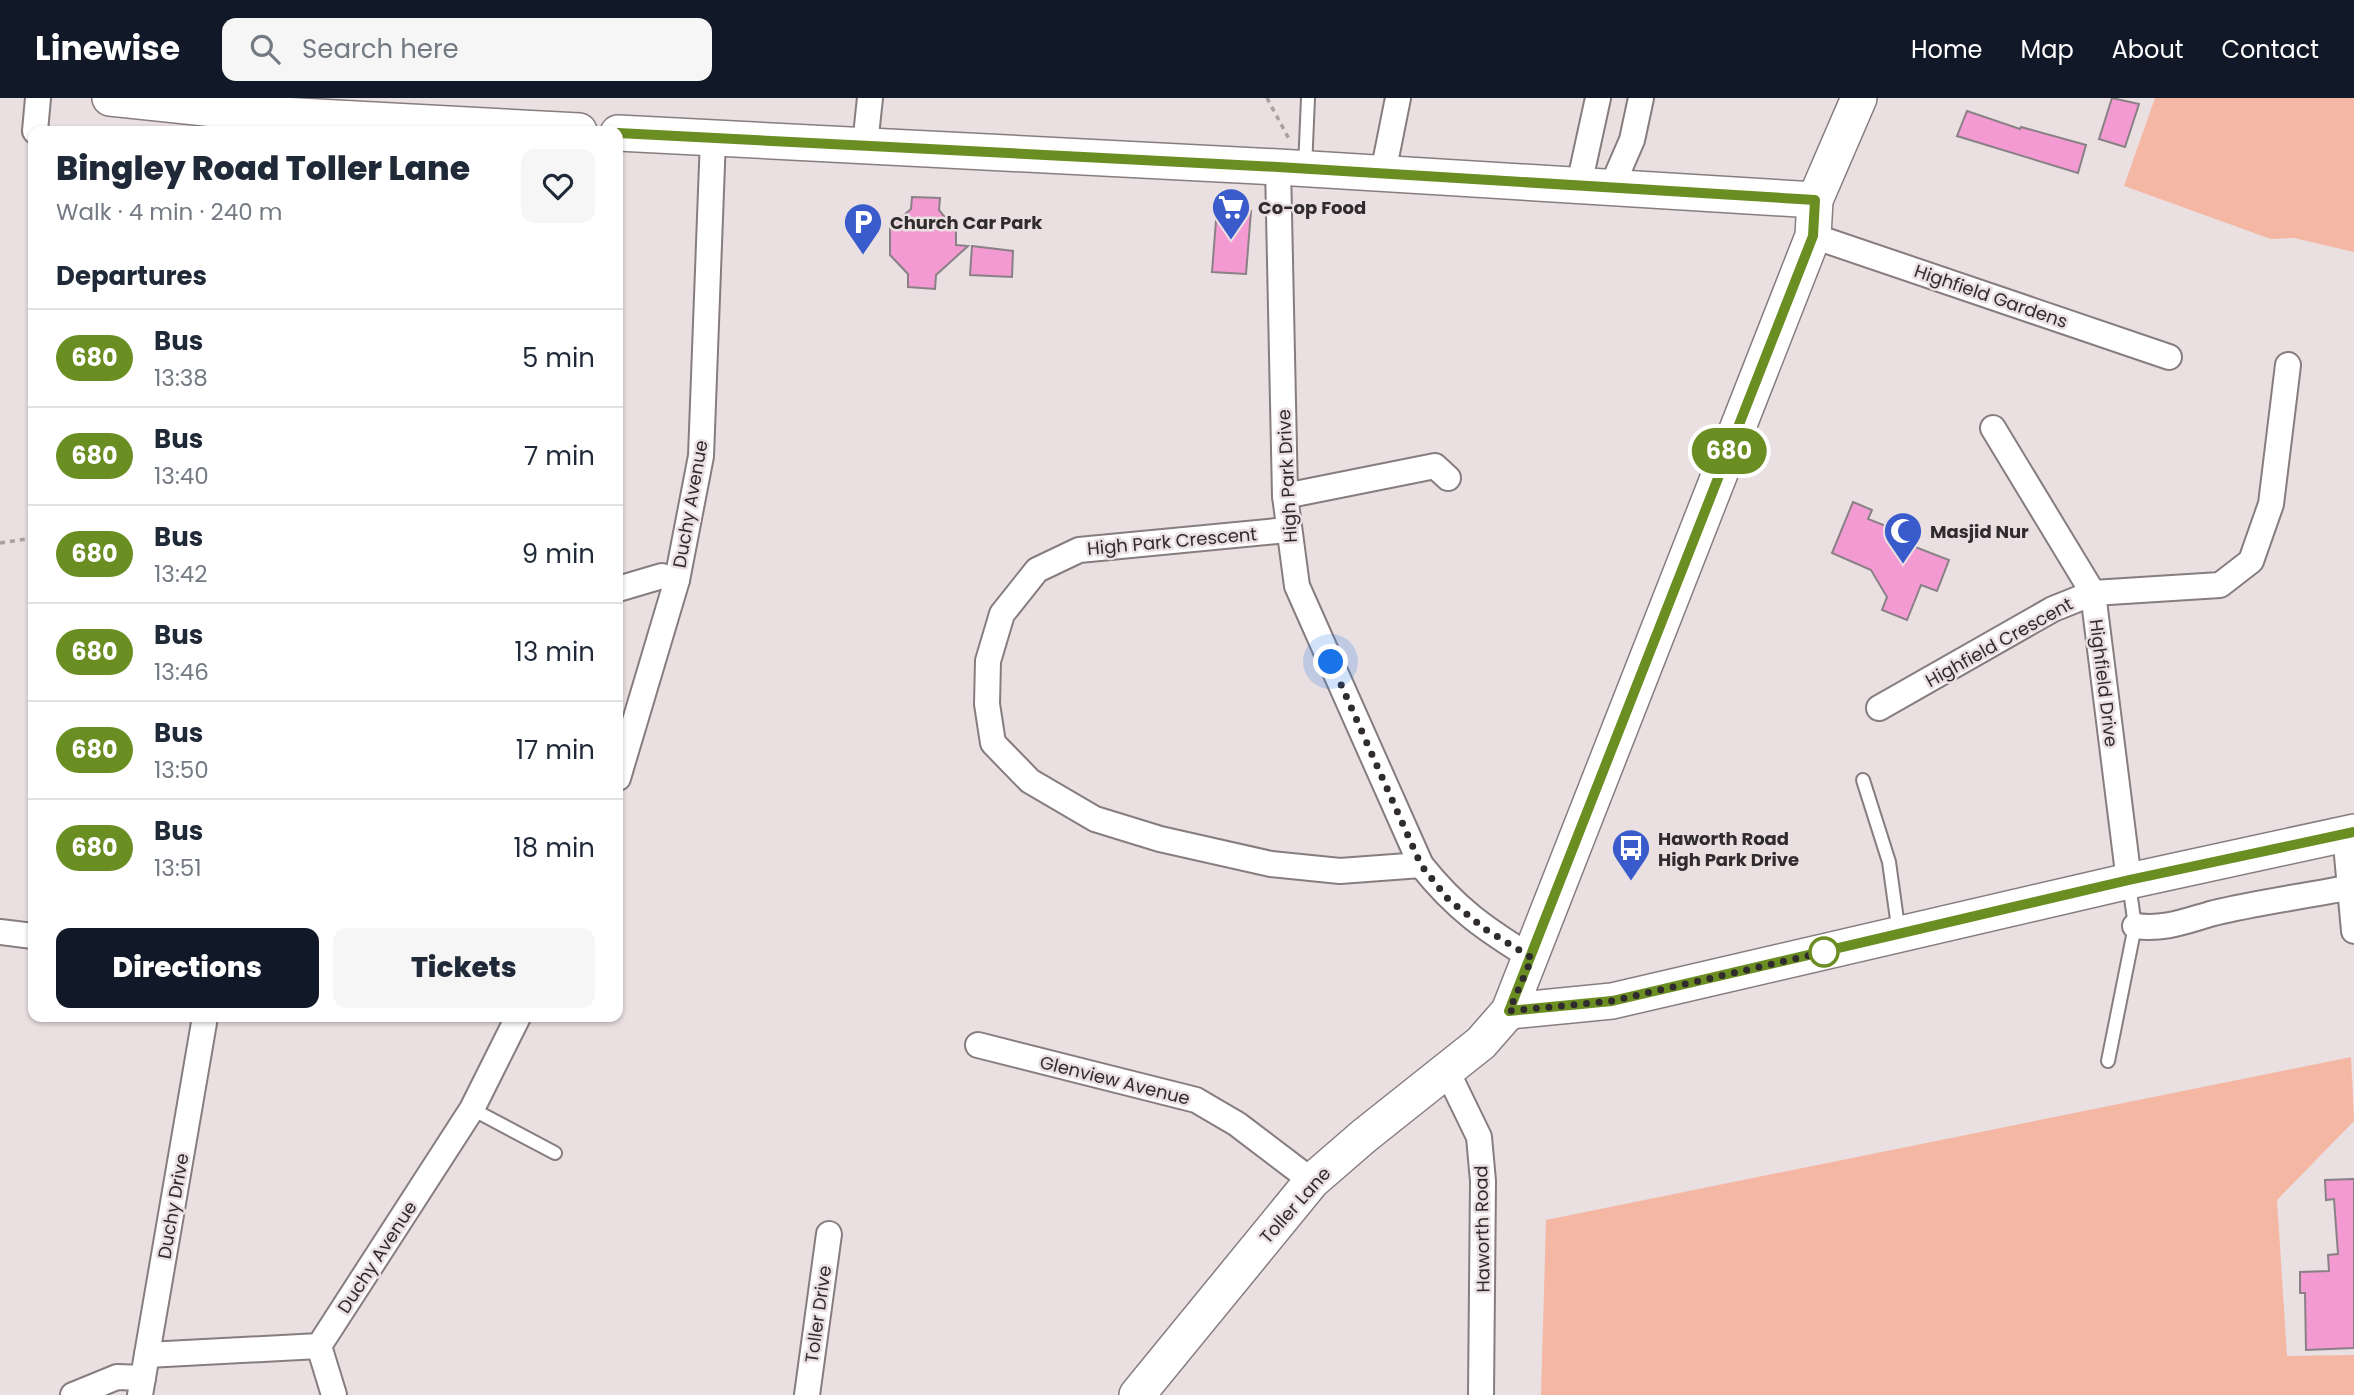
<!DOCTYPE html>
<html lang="en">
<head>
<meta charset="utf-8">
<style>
	:root { --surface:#fff; --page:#f6f6f7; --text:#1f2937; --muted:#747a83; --line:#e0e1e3; --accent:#111827 }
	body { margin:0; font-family:Poppins,sans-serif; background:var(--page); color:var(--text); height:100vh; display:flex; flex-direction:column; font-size:26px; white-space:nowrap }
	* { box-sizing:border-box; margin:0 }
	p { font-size:23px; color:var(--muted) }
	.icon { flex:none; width:38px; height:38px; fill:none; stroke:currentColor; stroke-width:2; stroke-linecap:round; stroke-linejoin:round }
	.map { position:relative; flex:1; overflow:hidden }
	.sheet { position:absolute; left:28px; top:28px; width:595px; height:896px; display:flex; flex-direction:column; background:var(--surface); border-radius:14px; box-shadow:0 2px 5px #0004 }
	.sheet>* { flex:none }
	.badge { padding:0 14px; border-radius:23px; font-size:24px; line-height:46px }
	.you { position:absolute; width:35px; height:35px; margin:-18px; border:5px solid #fff; border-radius:50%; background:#1a73e8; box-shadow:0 0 0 10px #1a73e833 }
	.map>.badge { position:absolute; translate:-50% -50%; box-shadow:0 0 0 4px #fff }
	h2 { padding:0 28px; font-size:26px; line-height:63px }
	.round { display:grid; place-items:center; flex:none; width:74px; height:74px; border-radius:14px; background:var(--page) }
	.head { display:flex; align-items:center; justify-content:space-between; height:119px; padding:0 28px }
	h1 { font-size:33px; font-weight:800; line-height:52px }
	.button { display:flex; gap:14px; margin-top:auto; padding:14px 28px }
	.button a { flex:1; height:80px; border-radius:14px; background:var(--accent); color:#fff; font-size:28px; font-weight:800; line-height:80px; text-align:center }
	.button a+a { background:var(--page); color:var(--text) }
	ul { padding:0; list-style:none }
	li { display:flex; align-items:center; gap:21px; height:98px; padding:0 28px; border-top:2px solid var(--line) }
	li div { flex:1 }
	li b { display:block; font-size:26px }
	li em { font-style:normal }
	li .badge { min-width:77px; font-weight:700; text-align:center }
	header { display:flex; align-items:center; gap:42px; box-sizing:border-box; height:98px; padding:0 35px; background:var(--accent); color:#fff }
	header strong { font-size:33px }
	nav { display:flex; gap:38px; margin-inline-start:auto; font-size:24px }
	.search { width:490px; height:63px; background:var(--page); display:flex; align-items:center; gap:18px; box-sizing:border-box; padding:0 24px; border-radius:14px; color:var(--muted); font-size:26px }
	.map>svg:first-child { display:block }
	.green { fill:#f4b7a4 }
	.building { fill:#f49ad3; stroke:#898186; stroke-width:2 }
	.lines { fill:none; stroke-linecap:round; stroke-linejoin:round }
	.lane-casing { stroke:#877d7f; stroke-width:16 }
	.street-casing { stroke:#877d7f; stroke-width:28 }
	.secondary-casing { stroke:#877d7f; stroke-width:38 }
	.path { stroke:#a9a0a2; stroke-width:3.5; stroke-dasharray:5 5; stroke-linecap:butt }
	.lane { stroke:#fff; stroke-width:12 }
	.street { stroke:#fff; stroke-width:24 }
	.secondary { stroke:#fff; stroke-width:35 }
	.line-casing { stroke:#fff; stroke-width:16 }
	.line { stroke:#6b8e23; stroke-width:10 }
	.walk { stroke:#302c2d; stroke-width:7; stroke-dasharray:0 12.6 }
	.stop-dot { fill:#fff; stroke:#6b8e23; stroke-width:3.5 }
	.labels { text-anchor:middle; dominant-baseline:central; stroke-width:5; stroke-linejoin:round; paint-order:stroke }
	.poi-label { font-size:18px; font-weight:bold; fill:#302c2d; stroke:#eadfe1; text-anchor:start }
	.street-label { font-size:18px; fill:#302c2d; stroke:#eadfe1 }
</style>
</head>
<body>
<header>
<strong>Linewise</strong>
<div class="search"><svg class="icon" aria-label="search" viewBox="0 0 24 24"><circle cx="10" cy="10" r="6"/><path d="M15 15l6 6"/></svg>Search here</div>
<nav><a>Home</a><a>Map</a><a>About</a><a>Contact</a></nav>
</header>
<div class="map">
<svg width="2354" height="1297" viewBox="0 0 2354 1297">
	<rect width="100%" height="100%" fill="#eadfe1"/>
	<g class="green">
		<polygon points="2155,0 2354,0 2354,154 2294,140 2271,141 2124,88"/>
		<polygon points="2351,959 2354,1023 2277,1102 2287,1258 2354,1257 2354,1297 1541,1297 1546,1122"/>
	</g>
	<g class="building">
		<polygon points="2112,0 2139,6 2125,49 2099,41"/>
		<polygon points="1967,13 2020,31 2021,29 2086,47 2078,75 1957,38"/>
		<polygon points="912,99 940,100 939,112 956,133 956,147 968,148 936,177 935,191 908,189 908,176 890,157 890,129 911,111"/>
		<polygon points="1217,110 1251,113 1246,176 1212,174"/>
		<polygon points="972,148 1013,153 1012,179 970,177"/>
		<polygon points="1853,404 1872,412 1868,421 1914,439 1910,447 1949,462 1937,493 1921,487 1907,522 1882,512 1887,499 1871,472 1832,455"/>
		<polygon points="2354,1081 2354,1250 2306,1252 2305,1195 2300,1195 2300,1174 2329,1173 2328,1157 2338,1156 2334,1101 2326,1102 2325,1082"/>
	</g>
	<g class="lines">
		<g class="lane-casing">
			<g id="lane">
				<polyline points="1305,70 1308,0"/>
				<polyline points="1863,682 1889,764 1899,836"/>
				<polyline points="2108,963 2135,828 2129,786"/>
				<polyline points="472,1011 555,1055"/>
			</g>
		</g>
		<g class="street-casing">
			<g id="street">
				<polyline points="35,33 38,0"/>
				<polyline points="865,47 870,0"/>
				<path d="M1278,69L1285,398L1297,488L1421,767C1456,811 1485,831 1532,860"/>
				<polyline points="1383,75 1398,0"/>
				<polyline points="1579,87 1598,0"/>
				<polyline points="1612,88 1632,42 1641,0"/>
				<polyline points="1813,138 2169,259"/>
				<polyline points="1993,330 2093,495 2129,783"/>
				<polyline points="1285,398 1435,368 1448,380"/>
				<polyline points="1287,432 1079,452 1037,472 1002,516 988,563 987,606 993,645 1030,683 1095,721 1160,741 1271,766 1340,773 1421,767"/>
				<polyline points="618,491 662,478 677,482"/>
				<polyline points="1879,610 2053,511 2093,495 2220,487 2251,463 2271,406 2288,267"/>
				<polyline points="618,680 677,482 701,358 713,40"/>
				<polyline points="2345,736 2354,833"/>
				<path d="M2135,828C2165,832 2185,823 2214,815C2259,804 2306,798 2352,789"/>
				<polyline points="0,834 33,838"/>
				<polyline points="978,947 1196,1002 1237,1026 1312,1083"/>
				<polyline points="1447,973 1479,1039 1483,1083 1481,1297"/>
				<polyline points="319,1248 334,1297"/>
				<polyline points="147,1257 319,1248 472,1011 518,919"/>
				<polyline points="73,1297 117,1279 143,1280"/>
				<polyline points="140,1297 205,919"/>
				<polyline points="807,1297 829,1136"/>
			</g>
		</g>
		<g class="secondary-casing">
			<g id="secondary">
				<polyline points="110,0 262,16 579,33"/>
				<polyline points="618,35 1278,69 1815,102"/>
				<polyline points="1509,913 1612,903 2129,783 2354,734"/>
				<polyline points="1137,1297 1312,1083 1364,1038 1481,945 1509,913 1813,138 1815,102 1859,0"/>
			</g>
		</g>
		<g class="path">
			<polyline points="1267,0 1289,41"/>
			<polyline points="0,445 33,440"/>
		</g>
		<use href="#lane" class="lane"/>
		<use href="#street" class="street"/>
		<use href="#secondary" class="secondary"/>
	</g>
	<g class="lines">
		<g class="line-casing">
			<polyline id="line" points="618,35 1278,69 1815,102 1813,138 1509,913 1612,903 2129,782 2354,734"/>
		</g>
		<use href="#line" class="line"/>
		<polyline class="walk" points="1331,564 1421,767 1448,801 1485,831 1532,860 1509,913 1612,903 1824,854"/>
	</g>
	<defs>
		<g id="supermarket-pin" transform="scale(2.0125)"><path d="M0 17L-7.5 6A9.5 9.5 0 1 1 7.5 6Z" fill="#395bcc" stroke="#eadfe1"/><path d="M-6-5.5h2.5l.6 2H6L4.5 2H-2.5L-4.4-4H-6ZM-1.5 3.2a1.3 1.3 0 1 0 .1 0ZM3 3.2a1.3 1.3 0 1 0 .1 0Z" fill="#fff"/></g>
		<g id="parking-pin" transform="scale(2.0125)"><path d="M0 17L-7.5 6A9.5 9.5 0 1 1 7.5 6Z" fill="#395bcc" stroke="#eadfe1"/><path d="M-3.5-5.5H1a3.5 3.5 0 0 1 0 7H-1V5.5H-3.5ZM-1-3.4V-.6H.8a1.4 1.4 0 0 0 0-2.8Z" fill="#fff"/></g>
		<g id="mosque-pin" transform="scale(2.0125)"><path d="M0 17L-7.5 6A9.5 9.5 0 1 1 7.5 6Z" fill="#395bcc" stroke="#eadfe1"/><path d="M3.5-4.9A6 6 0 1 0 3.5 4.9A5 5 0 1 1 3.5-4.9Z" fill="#fff"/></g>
		<g id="bus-pin" transform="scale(2.0125)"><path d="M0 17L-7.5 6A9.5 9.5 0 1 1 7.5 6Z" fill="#395bcc" stroke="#eadfe1"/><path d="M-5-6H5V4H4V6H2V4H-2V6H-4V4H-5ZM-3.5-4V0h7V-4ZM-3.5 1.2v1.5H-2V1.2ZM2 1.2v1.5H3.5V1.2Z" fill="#fff"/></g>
	</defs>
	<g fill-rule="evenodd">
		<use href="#supermarket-pin" x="1231" y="109"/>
		<use href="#parking-pin" x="863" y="124"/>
		<use href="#mosque-pin" x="1903" y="433"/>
		<use href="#bus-pin" x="1631" y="750"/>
	</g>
	<circle class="stop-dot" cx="1824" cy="854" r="14"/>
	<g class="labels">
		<g class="poi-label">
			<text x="1258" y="109">Co-op Food</text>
			<text x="890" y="124">Church Car Park</text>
			<text x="1930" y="433">Masjid Nur</text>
			<text x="1658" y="740">Haworth Road<tspan x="1658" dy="21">High Park Drive</tspan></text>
		</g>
		<g class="street-label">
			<text transform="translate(1991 198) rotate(19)">Highfield Gardens</text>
			<text transform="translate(1287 378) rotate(-93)">High Park Drive</text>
			<text transform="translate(690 406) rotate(-80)">Duchy Avenue</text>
			<text transform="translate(1172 443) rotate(-5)">High Park Crescent</text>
			<text transform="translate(1999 544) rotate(-29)">Highfield Crescent</text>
			<text transform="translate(2104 585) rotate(83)">Highfield Drive</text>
			<text transform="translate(1115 982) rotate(14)">Glenview Avenue</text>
			<text transform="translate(1295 1107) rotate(-48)">Toller Lane</text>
			<text transform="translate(173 1108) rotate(-80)">Duchy Drive</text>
			<text transform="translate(1482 1131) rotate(-91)">Haworth Road</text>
			<text transform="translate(377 1159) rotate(-57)">Duchy Avenue</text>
			<text transform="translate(818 1216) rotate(-82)">Toller Drive</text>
		</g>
	</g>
</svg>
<div class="you" style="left:1331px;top:564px"></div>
<b class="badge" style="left:1729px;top:353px;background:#6b8e23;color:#fff">680</b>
<section class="sheet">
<div class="head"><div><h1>Bingley Road Toller Lane</h1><p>Walk · 4 min · 240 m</p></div><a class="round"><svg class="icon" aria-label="heart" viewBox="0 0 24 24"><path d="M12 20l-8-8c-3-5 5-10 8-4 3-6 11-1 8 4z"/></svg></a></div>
<h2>Departures</h2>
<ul>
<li><span class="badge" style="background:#6b8e23;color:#fff">680</span><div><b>Bus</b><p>13:38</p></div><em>5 min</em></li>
<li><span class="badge" style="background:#6b8e23;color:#fff">680</span><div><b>Bus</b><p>13:40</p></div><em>7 min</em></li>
<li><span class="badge" style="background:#6b8e23;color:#fff">680</span><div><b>Bus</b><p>13:42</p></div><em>9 min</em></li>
<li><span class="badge" style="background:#6b8e23;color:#fff">680</span><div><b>Bus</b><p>13:46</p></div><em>13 min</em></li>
<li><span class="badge" style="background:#6b8e23;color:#fff">680</span><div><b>Bus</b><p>13:50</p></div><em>17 min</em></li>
<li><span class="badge" style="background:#6b8e23;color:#fff">680</span><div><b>Bus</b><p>13:51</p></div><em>18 min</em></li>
</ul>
<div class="button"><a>Directions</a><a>Tickets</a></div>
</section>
</div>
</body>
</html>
